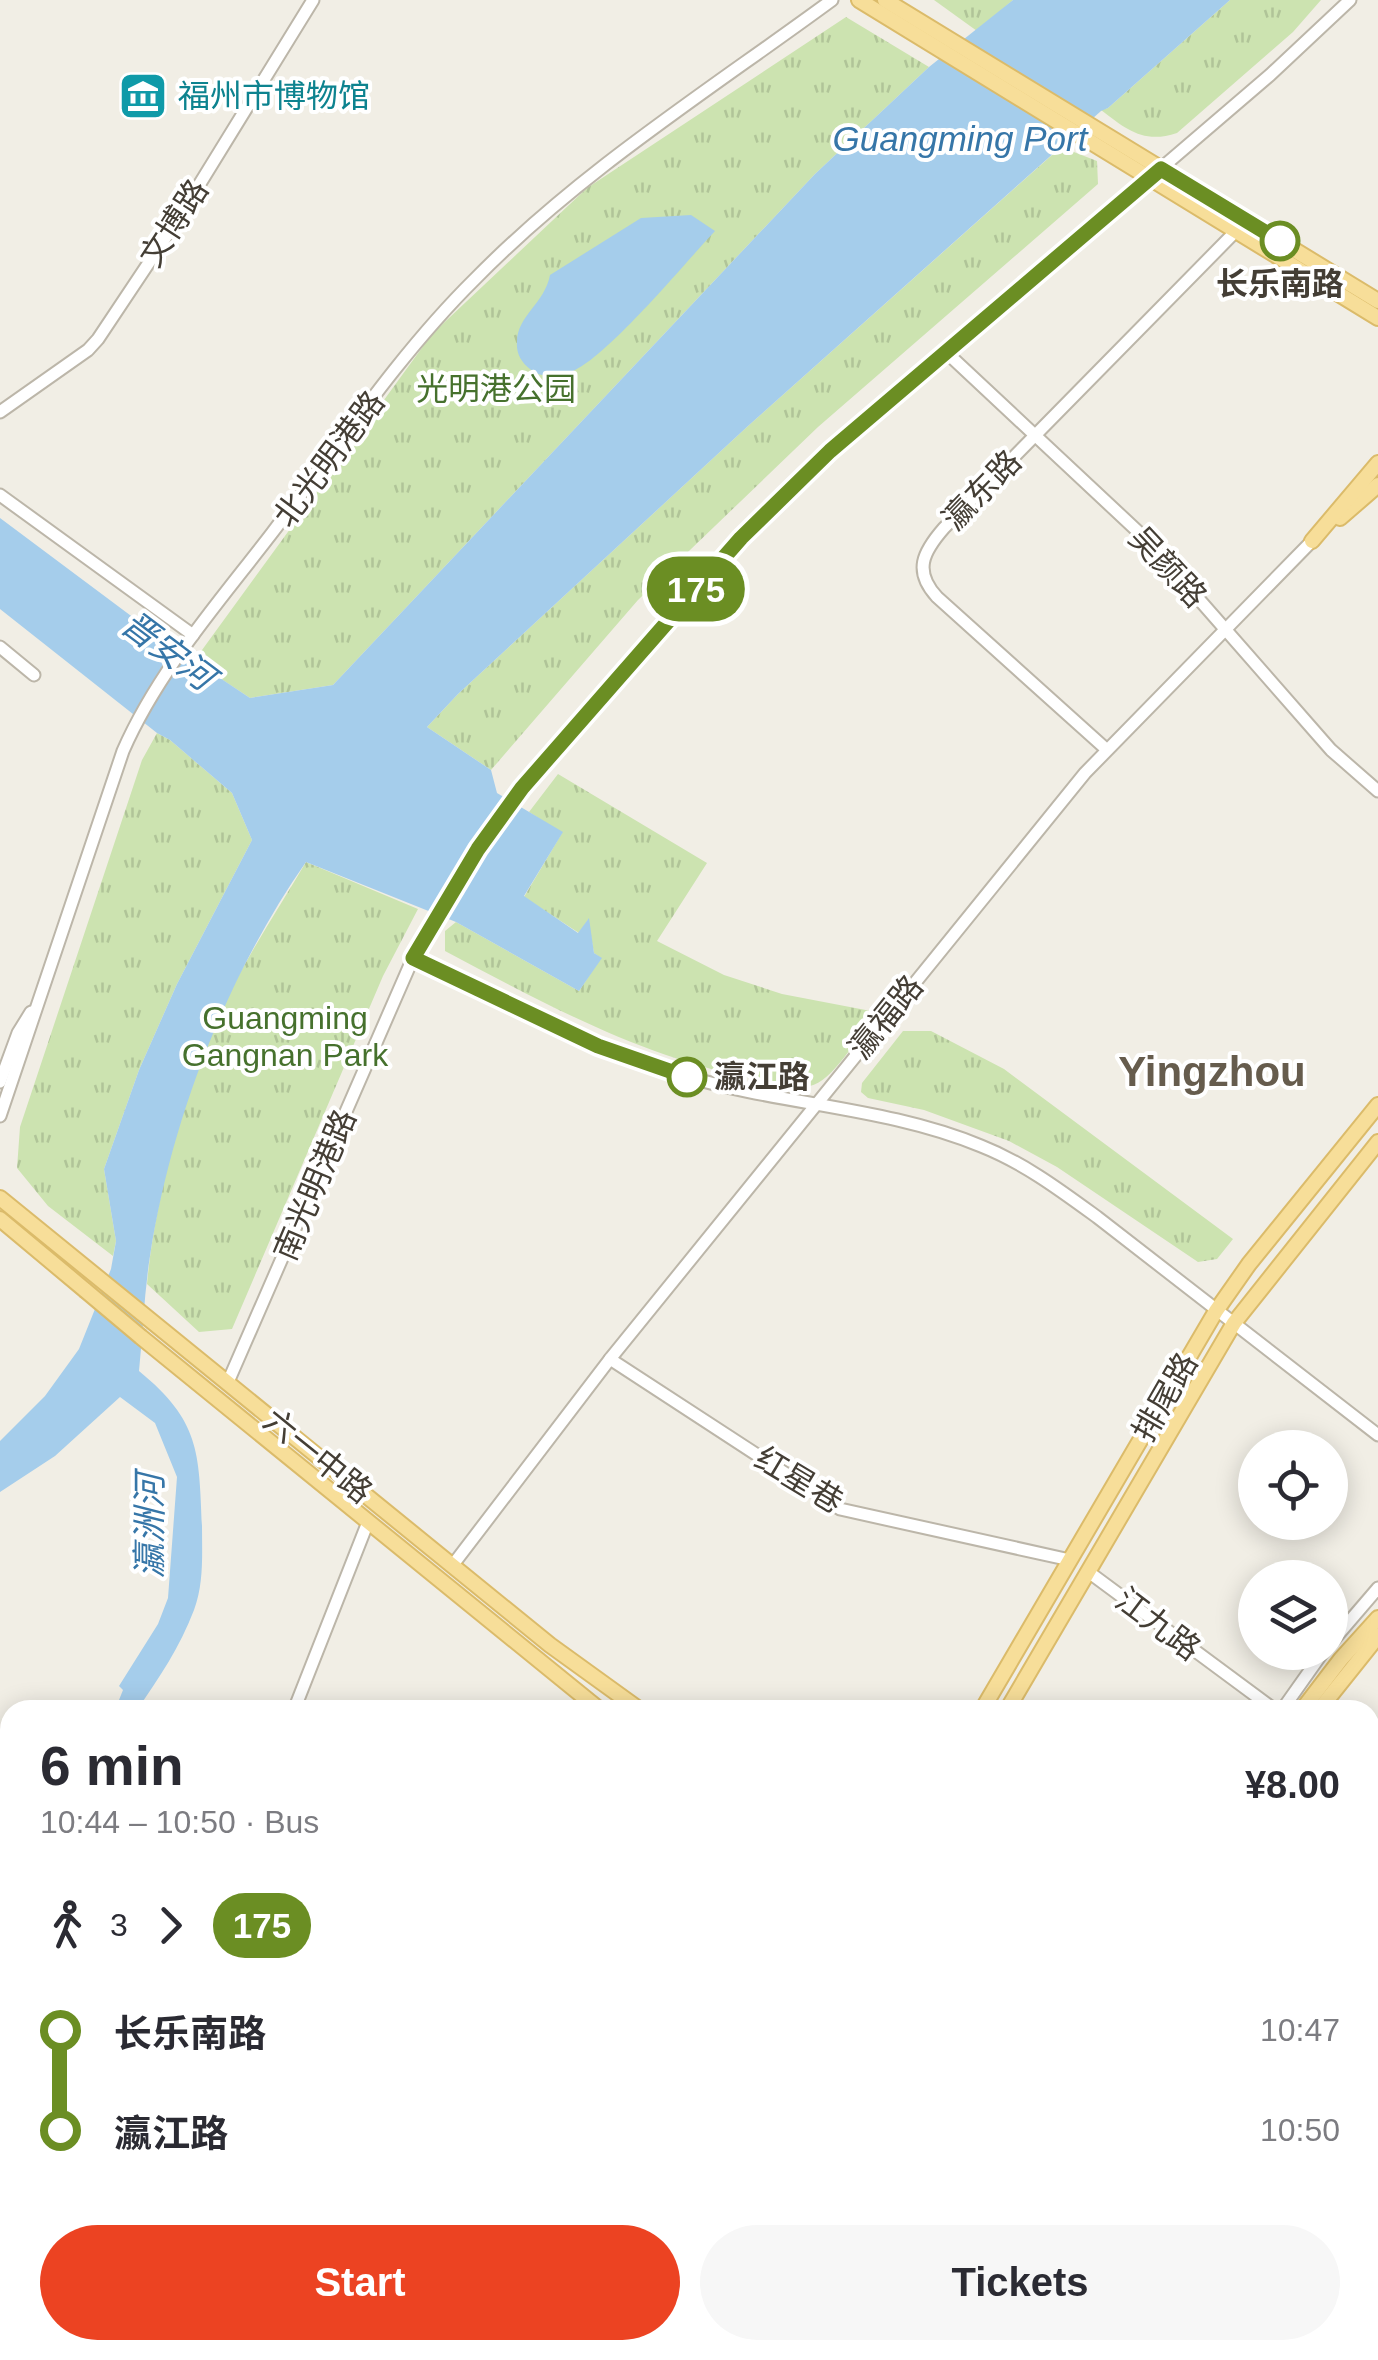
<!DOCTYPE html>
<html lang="en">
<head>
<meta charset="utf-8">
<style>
	:root { --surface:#fff; --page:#f7f7f7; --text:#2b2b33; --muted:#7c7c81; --accent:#ec4322 }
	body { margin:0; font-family:Helvetica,"Noto Sans SC",sans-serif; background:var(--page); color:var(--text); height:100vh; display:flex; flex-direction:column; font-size:38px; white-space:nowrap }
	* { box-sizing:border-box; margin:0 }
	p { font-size:32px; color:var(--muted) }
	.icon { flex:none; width:55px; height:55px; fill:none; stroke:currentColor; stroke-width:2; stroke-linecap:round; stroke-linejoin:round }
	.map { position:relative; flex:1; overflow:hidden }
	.details { position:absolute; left:0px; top:1700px; width:1380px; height:660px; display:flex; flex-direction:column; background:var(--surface); border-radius:30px 30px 0 0; box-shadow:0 5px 25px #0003 }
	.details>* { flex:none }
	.badge { padding:0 20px; border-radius:32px; font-size:35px; line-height:65px }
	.fabs { position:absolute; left:1238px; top:1430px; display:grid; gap:20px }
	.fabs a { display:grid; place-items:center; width:110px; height:110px; border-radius:50%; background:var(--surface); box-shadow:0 5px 25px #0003; font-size:50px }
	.map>.badge { position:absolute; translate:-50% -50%; box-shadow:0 0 0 5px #fff }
	.legs { display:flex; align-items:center; gap:15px; height:110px; padding:0 40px; font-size:32px }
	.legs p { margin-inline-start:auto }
	.overview { display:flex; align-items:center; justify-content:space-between; height:170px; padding:0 40px }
	h1 { font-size:55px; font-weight:800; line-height:75px }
	.primary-button { display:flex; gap:20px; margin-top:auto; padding:20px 40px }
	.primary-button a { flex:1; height:115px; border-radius:60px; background:var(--accent); color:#fff; font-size:40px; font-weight:800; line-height:115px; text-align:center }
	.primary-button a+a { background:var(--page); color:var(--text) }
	ul { padding:0 40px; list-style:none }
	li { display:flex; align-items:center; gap:35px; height:100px; font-size:38px }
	li i { display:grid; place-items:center; width:15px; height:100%; margin:0 12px; background:currentColor }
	li i::after { content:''; width:25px; height:25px; margin:-12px; border:8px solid; border-radius:50%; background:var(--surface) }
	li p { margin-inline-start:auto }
	li:first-child i { background:linear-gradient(#0000 50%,currentColor 0) }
	li:last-child i { background:linear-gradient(currentColor 50%,#0000 0) }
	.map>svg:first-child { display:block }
	.park { fill:url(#park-tufts) }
	.water { fill:#a5cdeb }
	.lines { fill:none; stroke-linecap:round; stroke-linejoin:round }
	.minor-casing { stroke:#bcb6a9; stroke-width:15 }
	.major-casing { stroke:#dbbb6a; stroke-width:18 }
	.minor { stroke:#fff; stroke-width:11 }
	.major { stroke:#f7de99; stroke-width:14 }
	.major-bridge-casing { stroke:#dbbb6a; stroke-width:18; stroke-linecap:butt }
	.major-bridge { stroke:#f7de99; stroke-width:14 }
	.line-1-casing { stroke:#fff; stroke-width:22 }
	.line-1 { stroke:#6b8e23; stroke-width:15 }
	.stop-1-dot { fill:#fff; stroke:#6b8e23; stroke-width:5 }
	.labels { text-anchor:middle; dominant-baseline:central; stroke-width:8; stroke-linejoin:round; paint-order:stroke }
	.culture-label { font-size:32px; fill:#0d838f; stroke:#fff; text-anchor:start }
	.street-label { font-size:32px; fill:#443e35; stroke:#fff }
	.stop-label { font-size:32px; font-weight:bold; fill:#443e35; stroke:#fff }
	.park-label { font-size:32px; fill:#46712d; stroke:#fff }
	.water-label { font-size:35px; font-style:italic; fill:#3676a8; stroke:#fff }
	.district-label { font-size:42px; font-weight:bold; fill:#665c4d; stroke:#fff }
</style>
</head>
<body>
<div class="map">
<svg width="1378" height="2360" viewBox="0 0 1378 2360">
	<defs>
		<pattern id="park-tufts" width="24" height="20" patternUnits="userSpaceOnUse" patternTransform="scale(2.5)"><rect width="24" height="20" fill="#cce3b0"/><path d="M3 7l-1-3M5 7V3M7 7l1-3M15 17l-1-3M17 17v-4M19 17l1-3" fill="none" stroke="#b0c498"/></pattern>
	</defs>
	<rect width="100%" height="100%" fill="#f1eee5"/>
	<g class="park">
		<polygon points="934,0 1013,0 977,31"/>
		<path d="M1230,0H1321L1293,32L1177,133C1144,144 1127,130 1101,110L1108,108Z"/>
		<polygon points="846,17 929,67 815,174 333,685 250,698 194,661 432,334 587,188"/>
		<polygon points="1061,147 1097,161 1098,184 818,427 638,600 491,770 427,727 458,694 748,426"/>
		<polygon points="157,733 170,740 232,793 252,840 177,984 139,1070 104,1169 116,1241 113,1256 48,1206 17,1168 20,1127 142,760"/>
		<path d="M558,774L707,863L657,941L724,975L782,994L876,1012C862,1031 833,1082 810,1086C797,1089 778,1083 765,1081C649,1061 547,1005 445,951V931L456,922L579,991L601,958L594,953L588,920L579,933L524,897L562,833L529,812Z"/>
		<path d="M306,862L418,909L383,976L232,1329L199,1332L147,1284C155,1194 188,1077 228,996C251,950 280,906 306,862Z"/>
		<polygon points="903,1031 931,1031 1004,1069 1233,1239 1217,1259 1198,1262 1057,1167 1009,1141 924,1110 868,1098 861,1092 862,1083"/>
	</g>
	<g class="water">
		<path d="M1013,0H1230L1108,108L1101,111L748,426L458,694L427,727L491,770L497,793L563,832L524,896L578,933L589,918L594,953L602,958L579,991L456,922L306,862C227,975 171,1120 150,1256C144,1294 143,1333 139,1371C200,1421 199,1452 202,1526C202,1554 204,1584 194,1610C180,1647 159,1678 137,1710H106L113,1700H119L123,1690L119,1686L158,1624L168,1598L177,1477L155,1423L120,1397L55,1456L0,1492V1441L45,1396L79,1349L111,1269L116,1241L104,1169L139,1070L177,984L252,840L232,793L170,740L157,733L0,609V518L166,642L250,698L333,685L815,174L929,67Z"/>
		<path d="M691,215L715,231C685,263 608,356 573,371C559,377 542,379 530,369C521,362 516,353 517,342C517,316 545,303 550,275L641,218Z"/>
		<polygon points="1378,1753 1378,2360 984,2360 991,2350 1370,2350 1370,1766"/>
	</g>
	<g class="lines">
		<g class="minor-casing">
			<g id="minor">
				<polyline points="947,353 1147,540 1331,750 1378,791"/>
				<polyline points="0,412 88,350 98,339 180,216 313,0"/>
				<polyline points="0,495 193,635"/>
				<polyline points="0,647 34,675"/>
				<path d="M1106,749L937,597C913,571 923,552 944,528L1236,231"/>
				<path d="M413,958C503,1000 590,1047 685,1076C782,1105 887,1107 981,1146C1024,1163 1060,1190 1097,1217L1378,1435"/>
				<polyline points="0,1082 18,1033 31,1012"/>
				<path d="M0,1116L123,751C158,671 219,602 272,533C337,448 398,355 475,279C581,171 711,89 832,0"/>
				<polyline points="610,1359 840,1509 1070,1560"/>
				<polyline points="228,1382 413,958 477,849 521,788 565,736 741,539 802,476 1270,75 1350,0"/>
				<polyline points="452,1566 610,1359 1085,773 1312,541"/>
				<polyline points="1090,1573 1275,1710"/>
				<polyline points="1330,1644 1378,1588"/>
				<polyline points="294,1710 368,1522"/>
				<polyline points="1282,1710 1323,1652"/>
				<polyline points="165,2360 172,2350"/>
			</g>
		</g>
		<g class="major-casing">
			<g id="major">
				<polyline points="859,0 1378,318"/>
				<polyline points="885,0 1378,301"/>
				<polyline points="1340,518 1378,485"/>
				<polyline points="1312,541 1378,463"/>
				<polyline points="0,1198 550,1645 640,1710"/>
				<polyline points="0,1219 85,1290"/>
				<polyline points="141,1337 600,1710"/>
				<polyline points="982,1710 1216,1311 1249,1264 1378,1105"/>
				<polyline points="1007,1710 1234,1323 1378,1142"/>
				<polyline points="1302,1710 1341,1659 1378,1618"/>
				<polyline points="1319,1710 1378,1636"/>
				<polyline points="0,1739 10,1768"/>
				<polyline points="0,1782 0,1832"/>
				<polyline points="0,1918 10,1867"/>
				<polyline points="1370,2327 1378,2334"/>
				<polyline points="1370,2343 1378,2350"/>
				<polyline points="608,2360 614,2350"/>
				<polyline points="634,2360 639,2350"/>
			</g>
		</g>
		<use href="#minor" class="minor"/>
		<use href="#major" class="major"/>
		<g class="major-bridge-casing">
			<polyline id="major-bridge" points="85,1290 141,1337"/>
		</g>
		<use href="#major-bridge" class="major-bridge"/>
	</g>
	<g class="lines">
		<g class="line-1-casing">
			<polyline id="line-1" points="687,1077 598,1046 413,958 478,849 522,788 741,538 830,451 1161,169 1280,241"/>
		</g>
		<use href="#line-1" class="line-1"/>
	</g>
	<defs>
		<g id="museum-square" transform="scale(2.5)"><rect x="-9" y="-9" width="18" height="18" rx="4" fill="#0f9aa8" stroke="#fff"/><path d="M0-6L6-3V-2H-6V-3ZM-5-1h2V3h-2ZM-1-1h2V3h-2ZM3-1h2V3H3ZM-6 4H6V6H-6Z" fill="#fff"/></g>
	</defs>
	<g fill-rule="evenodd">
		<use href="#museum-square" x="143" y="96"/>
	</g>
	<g class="stop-1-dot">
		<circle cx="1280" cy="241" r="18"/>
		<circle cx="687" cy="1077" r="18"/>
	</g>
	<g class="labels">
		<g class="culture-label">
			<text x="178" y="96">福州市博物馆</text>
		</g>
		<g class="street-label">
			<text transform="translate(174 223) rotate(-57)">文博路</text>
			<text transform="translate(329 459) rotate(-53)">北光明港路</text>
			<text transform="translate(982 490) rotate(-46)">瀛东路</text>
			<text transform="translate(1168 567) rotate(47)">吴颜路</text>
			<text transform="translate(886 1017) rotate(-51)">瀛福路</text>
			<text transform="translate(315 1185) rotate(-67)">南光明港路</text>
			<text transform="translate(1165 1397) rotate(-60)">排尾路</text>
			<text transform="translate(318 1456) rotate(39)">六一中路</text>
			<text transform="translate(799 1480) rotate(31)">红星巷</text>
			<text transform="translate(1158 1624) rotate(37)">江九路</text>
		</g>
		<g class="stop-label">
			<text x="1280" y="284">长乐南路</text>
			<text x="714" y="1077" text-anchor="start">瀛江路</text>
		</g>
		<g class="park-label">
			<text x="496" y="389">光明港公园</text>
			<text x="285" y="1018">Guangming<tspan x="285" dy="37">Gangnan Park</tspan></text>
		</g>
		<g class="water-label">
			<text x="960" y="138">Guangming Port</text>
			<text transform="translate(168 650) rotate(37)">晋安河</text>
			<text transform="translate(149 1526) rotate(-90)">瀛洲河</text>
		</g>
		<g class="district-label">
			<text x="1212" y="1071">Yingzhou</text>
		</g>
	</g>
</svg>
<div class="fabs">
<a><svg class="icon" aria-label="locate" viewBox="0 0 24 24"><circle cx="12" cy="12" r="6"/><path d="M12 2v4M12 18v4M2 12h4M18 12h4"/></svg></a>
<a><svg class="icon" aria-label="layers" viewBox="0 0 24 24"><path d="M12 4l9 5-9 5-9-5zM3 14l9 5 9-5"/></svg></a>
</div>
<b class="badge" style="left:696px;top:589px;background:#6b8e23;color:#fff">175</b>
<section class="details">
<div class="overview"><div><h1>6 min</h1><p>10:44 – 10:50 · Bus</p></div><b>¥8.00</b></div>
<div class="legs"><svg class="icon" aria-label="walk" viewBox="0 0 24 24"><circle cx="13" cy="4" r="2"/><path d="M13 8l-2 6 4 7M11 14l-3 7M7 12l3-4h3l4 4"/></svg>3<svg class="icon" aria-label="forward" viewBox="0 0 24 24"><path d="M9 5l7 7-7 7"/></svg><b class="badge" style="background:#6b8e23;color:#fff">175</b></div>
<ul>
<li><i style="color:#6b8e23"></i><b>长乐南路</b><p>10:47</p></li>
<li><i style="color:#6b8e23"></i><b>瀛江路</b><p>10:50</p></li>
</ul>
<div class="primary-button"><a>Start</a><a>Tickets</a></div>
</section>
</div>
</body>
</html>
